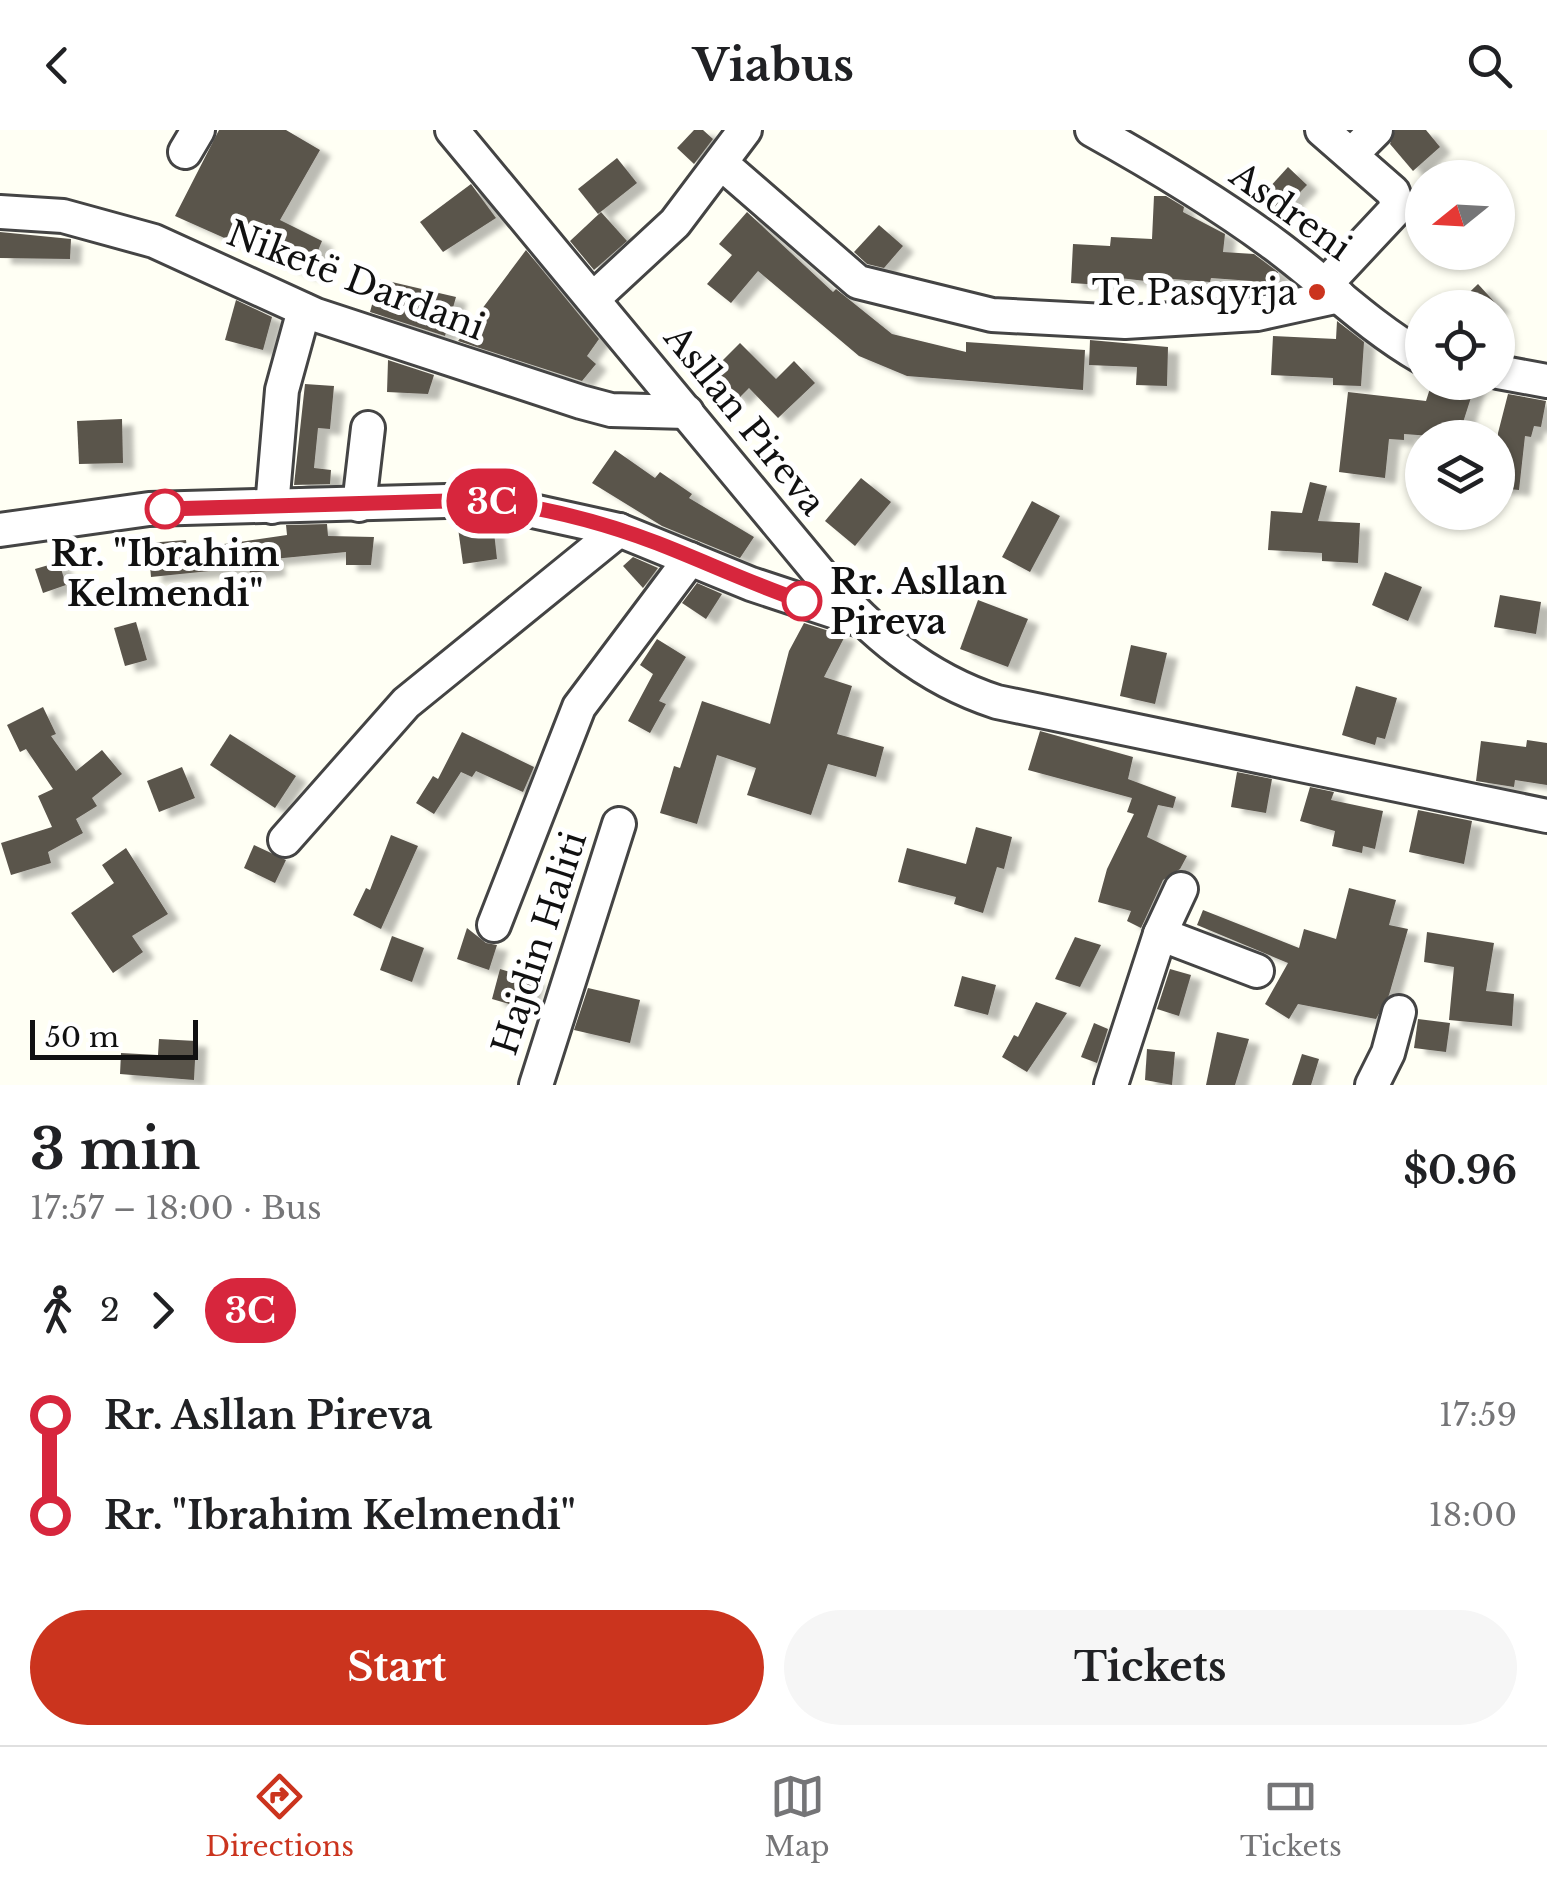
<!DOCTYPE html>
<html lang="en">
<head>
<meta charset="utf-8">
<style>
	:root { --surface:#fff; --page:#f6f6f6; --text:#202124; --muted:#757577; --line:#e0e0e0; --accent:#cb341e }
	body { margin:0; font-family:"Libre Baskerville",serif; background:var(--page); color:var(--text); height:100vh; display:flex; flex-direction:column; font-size:38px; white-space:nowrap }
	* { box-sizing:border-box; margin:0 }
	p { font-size:32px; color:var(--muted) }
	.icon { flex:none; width:55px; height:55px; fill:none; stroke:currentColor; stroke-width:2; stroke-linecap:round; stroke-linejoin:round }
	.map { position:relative; height:955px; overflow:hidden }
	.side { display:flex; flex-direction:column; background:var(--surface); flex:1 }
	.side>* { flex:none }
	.badge { padding:0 20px; border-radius:32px; font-size:35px; line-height:65px }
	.needle { width:65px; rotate:252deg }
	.controls { position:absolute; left:1405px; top:30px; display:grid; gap:20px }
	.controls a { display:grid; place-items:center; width:110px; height:110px; border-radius:50%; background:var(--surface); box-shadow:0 2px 8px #0004; font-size:50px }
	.scale { position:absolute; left:30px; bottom:25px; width:168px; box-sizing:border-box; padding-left:10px; border:5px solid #111; border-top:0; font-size:28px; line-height:35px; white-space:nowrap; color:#111; -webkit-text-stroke:8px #fff; paint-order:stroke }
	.map>.badge { position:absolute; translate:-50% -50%; box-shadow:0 0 0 5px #fff }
	.legs { display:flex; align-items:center; gap:15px; height:110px; padding:0 30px; font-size:32px }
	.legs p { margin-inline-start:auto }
	.overview { display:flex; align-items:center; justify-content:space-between; height:170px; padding:0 30px }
	h1 { font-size:55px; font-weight:800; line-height:75px }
	.cta { display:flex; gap:20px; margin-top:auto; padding:20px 30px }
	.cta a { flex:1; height:115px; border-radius:60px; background:var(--accent); color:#fff; font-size:40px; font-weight:800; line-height:115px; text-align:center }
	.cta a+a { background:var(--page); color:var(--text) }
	ul { padding:0 30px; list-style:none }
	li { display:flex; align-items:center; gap:35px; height:100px; font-size:38px }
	li i { display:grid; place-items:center; width:15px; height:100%; margin:0 12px; background:currentColor }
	li i::after { content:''; width:25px; height:25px; margin:-12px; border:8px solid; border-radius:50%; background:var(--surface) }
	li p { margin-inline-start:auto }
	li:first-child i { background:linear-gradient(#0000 50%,currentColor 0) }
	li:last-child i { background:linear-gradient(currentColor 50%,#0000 0) }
	header { display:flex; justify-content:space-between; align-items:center; height:130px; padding:0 30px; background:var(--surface); font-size:45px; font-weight:800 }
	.dock { display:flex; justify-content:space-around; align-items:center; height:140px; border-top:2px solid var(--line); background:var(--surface); font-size:28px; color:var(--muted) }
	.dock a { display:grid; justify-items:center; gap:5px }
	.dock .on { color:var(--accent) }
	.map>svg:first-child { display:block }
	.building { fill:#5a544c; filter:url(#shadow) }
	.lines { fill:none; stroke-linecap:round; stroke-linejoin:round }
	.minor-casing { stroke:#444; stroke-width:38 }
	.minor { stroke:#fff; stroke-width:32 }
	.line-1-casing { stroke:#fff; stroke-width:22 }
	.line-1 { stroke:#d7263d; stroke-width:15 }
	.poi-dot { fill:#cb341e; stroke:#fff; stroke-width:4 }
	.stop-1-dot { fill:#fff; stroke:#d7263d; stroke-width:5 }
	.labels { text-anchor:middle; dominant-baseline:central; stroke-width:10; stroke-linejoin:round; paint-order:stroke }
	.street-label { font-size:35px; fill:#111; stroke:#fff }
	.poi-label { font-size:35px; fill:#111; stroke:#fff; text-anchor:end }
	.stop-label { font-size:35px; font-weight:bold; fill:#111; stroke:#fff }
</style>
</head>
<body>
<header><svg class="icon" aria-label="back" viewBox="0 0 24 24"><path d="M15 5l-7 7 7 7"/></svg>Viabus<svg class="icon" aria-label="search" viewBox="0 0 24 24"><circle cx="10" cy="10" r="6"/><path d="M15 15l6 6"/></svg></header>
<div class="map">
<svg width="1547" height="955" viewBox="0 0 1547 955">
	<defs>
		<filter id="shadow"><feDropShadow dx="11" dy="6" stdDeviation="2.5" flood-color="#0004"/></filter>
	</defs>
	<rect width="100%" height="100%" fill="#fffff4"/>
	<g class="building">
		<polygon points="219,0 286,0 320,20 280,90 322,111 308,145 175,86"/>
		<polygon points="694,0 703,0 713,9 694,34 677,18"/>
		<polygon points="1395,0 1426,0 1440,17 1413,41 1390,14"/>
		<polygon points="617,28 637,53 598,84 578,59"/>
		<polygon points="1288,37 1307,55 1276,87 1258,70"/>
		<polygon points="471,54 496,88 443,122 420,92"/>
		<polygon points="1154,66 1166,66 1184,77 1183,82 1225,104 1223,122 1254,124 1278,142 1277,153 1211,148 1210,152 1173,149 1172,154 1102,146 1102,155 1071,153 1073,114 1110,116 1111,107 1152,109"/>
		<polygon points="601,82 627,111 594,140 570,111"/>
		<polygon points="747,82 833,162 836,159 892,204 966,222 966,212 1085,220 1083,260 907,246 859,226 758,141 731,173 707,154 732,125 719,114"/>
		<polygon points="879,95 903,116 884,138 867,134 854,122"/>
		<polygon points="0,102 71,109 70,129 0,128"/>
		<polygon points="526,120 599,209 587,226 596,234 582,251 458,211"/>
		<polygon points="379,149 456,167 445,206 370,182"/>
		<polygon points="1478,154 1500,178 1453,178"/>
		<polygon points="236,170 272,187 263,220 225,210"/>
		<polygon points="1337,191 1364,212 1361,256 1333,255 1333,248 1271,245 1273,206 1336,209"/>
		<polygon points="1090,210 1168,217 1167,256 1136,255 1137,237 1089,235"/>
		<polygon points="740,213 776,249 794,231 815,253 778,288 749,258 738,269 707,246"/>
		<polygon points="388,230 434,245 428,264 387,262"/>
		<polygon points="1432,252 1476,252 1458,308 1404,304 1404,310 1389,309 1385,348 1339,342 1348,262 1426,271"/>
		<polygon points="305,254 334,256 330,299 318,298 314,338 331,340 330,354 294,355"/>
		<polygon points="1508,264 1546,271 1541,297 1534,296 1531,307 1525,306 1519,360 1498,358 1498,303"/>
		<polygon points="122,289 123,333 79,334 77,291"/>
		<polygon points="615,320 655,348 660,342 692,364 689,368 754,407 740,428 662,396 592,353"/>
		<polygon points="861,348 891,372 855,416 825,391"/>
		<polygon points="1310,352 1327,356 1318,391 1360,393 1358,433 1322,431 1322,423 1268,420 1271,381 1302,383"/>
		<polygon points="1032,371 1060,386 1030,442 1002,427"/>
		<polygon points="481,390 493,393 497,429 463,434 457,391"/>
		<polygon points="327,394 328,406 374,407 371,435 346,435 346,422 273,429 275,440 250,443 249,437 151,447 148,413 186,410 187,418 233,413 287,405 286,395"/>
		<polygon points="633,427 658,438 643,458 623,436"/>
		<polygon points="59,432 66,455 43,463 35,439"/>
		<polygon points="1385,442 1422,457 1408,491 1372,475"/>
		<polygon points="697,453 722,464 706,489 682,473"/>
		<polygon points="1500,465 1541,472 1536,504 1494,497"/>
		<polygon points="978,470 1028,489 1008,537 960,519"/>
		<polygon points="136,492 147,530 125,536 114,498"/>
		<polygon points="804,493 845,506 824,547 852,556 837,604 884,617 876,647 828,634 811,685 747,665 756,638 717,625 697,694 660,683 674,636 680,638 702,571 770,594 789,521"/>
		<polygon points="657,509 686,527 659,571 666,574 650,603 628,591 653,544 640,535"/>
		<polygon points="1131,515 1167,523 1155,574 1120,566"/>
		<polygon points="1356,556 1397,568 1385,609 1377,607 1375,615 1342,605"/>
		<polygon points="43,577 56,604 51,606 76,641 102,620 122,644 92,668 97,676 76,689 83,703 48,722 51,733 11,745 1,713 52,697 38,666 53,659 26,619 20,622 7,595"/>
		<polygon points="1040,601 1133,627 1128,649 1176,667 1173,678 1158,675 1147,707 1187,726 1180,739 1163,750 1141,798 1127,791 1131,781 1098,772 1107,739 1134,684 1127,682 1132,668 1028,640"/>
		<polygon points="462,602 534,637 523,662 476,641 472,647 461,642 434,684 416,673 433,646 438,649"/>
		<polygon points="230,604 296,646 275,678 210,635"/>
		<polygon points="1527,610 1547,613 1547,655 1515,650 1514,657 1476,651 1481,611 1526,617"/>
		<polygon points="182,637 195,668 159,682 147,651"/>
		<polygon points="1237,642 1272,649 1266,683 1231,677"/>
		<polygon points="1310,657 1334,662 1331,670 1383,681 1375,719 1363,716 1362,723 1332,716 1335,701 1300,691"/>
		<polygon points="1418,680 1472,691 1464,734 1409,722"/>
		<polygon points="976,697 1012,707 1004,739 997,737 983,783 954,774 956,767 898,752 907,718 966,734"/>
		<polygon points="391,705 418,716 381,799 353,785 366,758 370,760"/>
		<polygon points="254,715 286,730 275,753 244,738"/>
		<polygon points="126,718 168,784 132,806 143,822 113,843 71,783 114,753 102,735"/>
		<polygon points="1349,758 1396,770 1389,795 1408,799 1389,865 1376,889 1298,874 1289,889 1265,874 1288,833 1197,795 1203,780 1299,818 1304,799 1336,809"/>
		<polygon points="467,798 486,813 497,815 489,840 457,829"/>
		<polygon points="1427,802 1494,813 1486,861 1514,864 1512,896 1449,890 1454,837 1424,832"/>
		<polygon points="392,806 424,818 412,852 380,840"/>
		<polygon points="1075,807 1101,815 1080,857 1055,849"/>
		<polygon points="500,839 534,849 526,879 492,869"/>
		<polygon points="1170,839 1191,845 1179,886 1157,879"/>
		<polygon points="962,846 996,855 988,885 954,876"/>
		<polygon points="588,858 640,870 630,913 574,900"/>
		<polygon points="1036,872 1067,883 1027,942 1002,927 1014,905 1018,907"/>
		<polygon points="1418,889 1450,893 1446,922 1414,918"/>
		<polygon points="1094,893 1108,899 1097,933 1081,927"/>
		<polygon points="1217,902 1249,909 1235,955 1206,955"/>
		<polygon points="159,909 196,911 194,950 120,944 121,923 158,925"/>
		<polygon points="1147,919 1175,922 1172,955 1145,950"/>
		<polygon points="1302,924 1319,929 1311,955 1292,955"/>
	</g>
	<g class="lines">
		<g class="minor-casing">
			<g id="minor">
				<path d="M452,0L821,445C871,502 923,548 997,572L1547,686"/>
				<path d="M1092,0C1155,35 1217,72 1275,115C1325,152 1368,196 1422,227"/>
				<polyline points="1322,0 1393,62 1398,77 1325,155"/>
				<polyline points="185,22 198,0"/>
				<polyline points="1352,24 1376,0"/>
				<polyline points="721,33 858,152 992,185 1125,192 1257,184 1339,166"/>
				<polyline points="0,82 63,86 154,111 316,185 581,272 611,280 687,282"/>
				<polyline points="594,168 675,93 745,0"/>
				<polyline points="1498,242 1547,251"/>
				<polyline points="359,375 368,298"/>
				<polyline points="272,377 282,260 304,180"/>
				<polyline points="0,400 149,379 483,370 619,400 751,454 860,490"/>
				<polyline points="285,710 406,573 619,400"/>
				<polyline points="494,795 579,577 690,429"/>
				<polyline points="1160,804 1181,759"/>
				<polyline points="536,955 619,694"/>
				<polyline points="1111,955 1160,804 1257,841"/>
				<polyline points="1372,955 1388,923 1399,882"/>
			</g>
		</g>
		<use href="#minor" class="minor"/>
	</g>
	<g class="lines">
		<g class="line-1-casing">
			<path id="line-1" d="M165,379L483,370C542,377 602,392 657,413C706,432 752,454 802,471"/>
		</g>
		<use href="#line-1" class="line-1"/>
	</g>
	<circle class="poi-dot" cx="1317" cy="162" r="10"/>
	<g class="stop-1-dot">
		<circle cx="165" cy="379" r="18"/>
		<circle cx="802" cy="471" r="18"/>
	</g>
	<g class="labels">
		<g class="street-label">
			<text transform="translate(1291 81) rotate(36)">Asdreni</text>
			<text transform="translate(356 150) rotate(21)">Niketë Dardani</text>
			<text transform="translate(745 290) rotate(51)">Asllan Pireva</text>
			<text transform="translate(539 813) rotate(-72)">Hajdin Haliti</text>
		</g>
		<g class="poi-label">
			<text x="1297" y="162">Te Pasqyrja</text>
		</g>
		<g class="stop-label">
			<text x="165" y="423">Rr. "Ibrahim<tspan x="165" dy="40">Kelmendi"</tspan></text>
			<text x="830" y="451" text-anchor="start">Rr. Asllan<tspan x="830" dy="40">Pireva</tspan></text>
		</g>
	</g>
</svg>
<div class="controls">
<a><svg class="needle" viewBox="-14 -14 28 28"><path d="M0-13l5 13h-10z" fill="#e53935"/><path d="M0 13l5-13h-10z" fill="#757577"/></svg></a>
<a><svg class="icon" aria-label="locate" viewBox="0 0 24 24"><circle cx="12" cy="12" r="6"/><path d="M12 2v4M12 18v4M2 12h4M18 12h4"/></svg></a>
<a><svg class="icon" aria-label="layers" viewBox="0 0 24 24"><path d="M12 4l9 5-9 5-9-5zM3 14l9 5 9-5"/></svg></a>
</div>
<div class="scale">50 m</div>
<b class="badge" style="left:492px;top:371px;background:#d7263d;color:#fff">3C</b>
</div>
<section class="side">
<div class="overview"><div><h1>3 min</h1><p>17:57 – 18:00 · Bus</p></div><b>$0.96</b></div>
<div class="legs"><svg class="icon" aria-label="walk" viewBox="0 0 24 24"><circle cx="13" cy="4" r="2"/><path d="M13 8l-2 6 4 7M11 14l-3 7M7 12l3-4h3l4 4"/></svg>2<svg class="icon" aria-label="forward" viewBox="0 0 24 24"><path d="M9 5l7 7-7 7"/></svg><b class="badge" style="background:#d7263d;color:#fff">3C</b></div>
<ul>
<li><i style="color:#d7263d"></i><b>Rr. Asllan Pireva</b><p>17:59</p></li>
<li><i style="color:#d7263d"></i><b>Rr. &quot;Ibrahim Kelmendi&quot;</b><p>18:00</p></li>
</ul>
<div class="cta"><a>Start</a><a>Tickets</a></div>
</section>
<nav class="dock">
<a class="on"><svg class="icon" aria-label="directions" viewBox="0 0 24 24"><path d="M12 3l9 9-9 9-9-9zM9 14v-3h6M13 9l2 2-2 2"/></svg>Directions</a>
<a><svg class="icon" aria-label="map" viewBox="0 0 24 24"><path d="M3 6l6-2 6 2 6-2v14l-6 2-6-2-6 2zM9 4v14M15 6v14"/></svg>Map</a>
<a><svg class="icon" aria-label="tickets" viewBox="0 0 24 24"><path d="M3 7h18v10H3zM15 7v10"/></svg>Tickets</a>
</nav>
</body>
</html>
